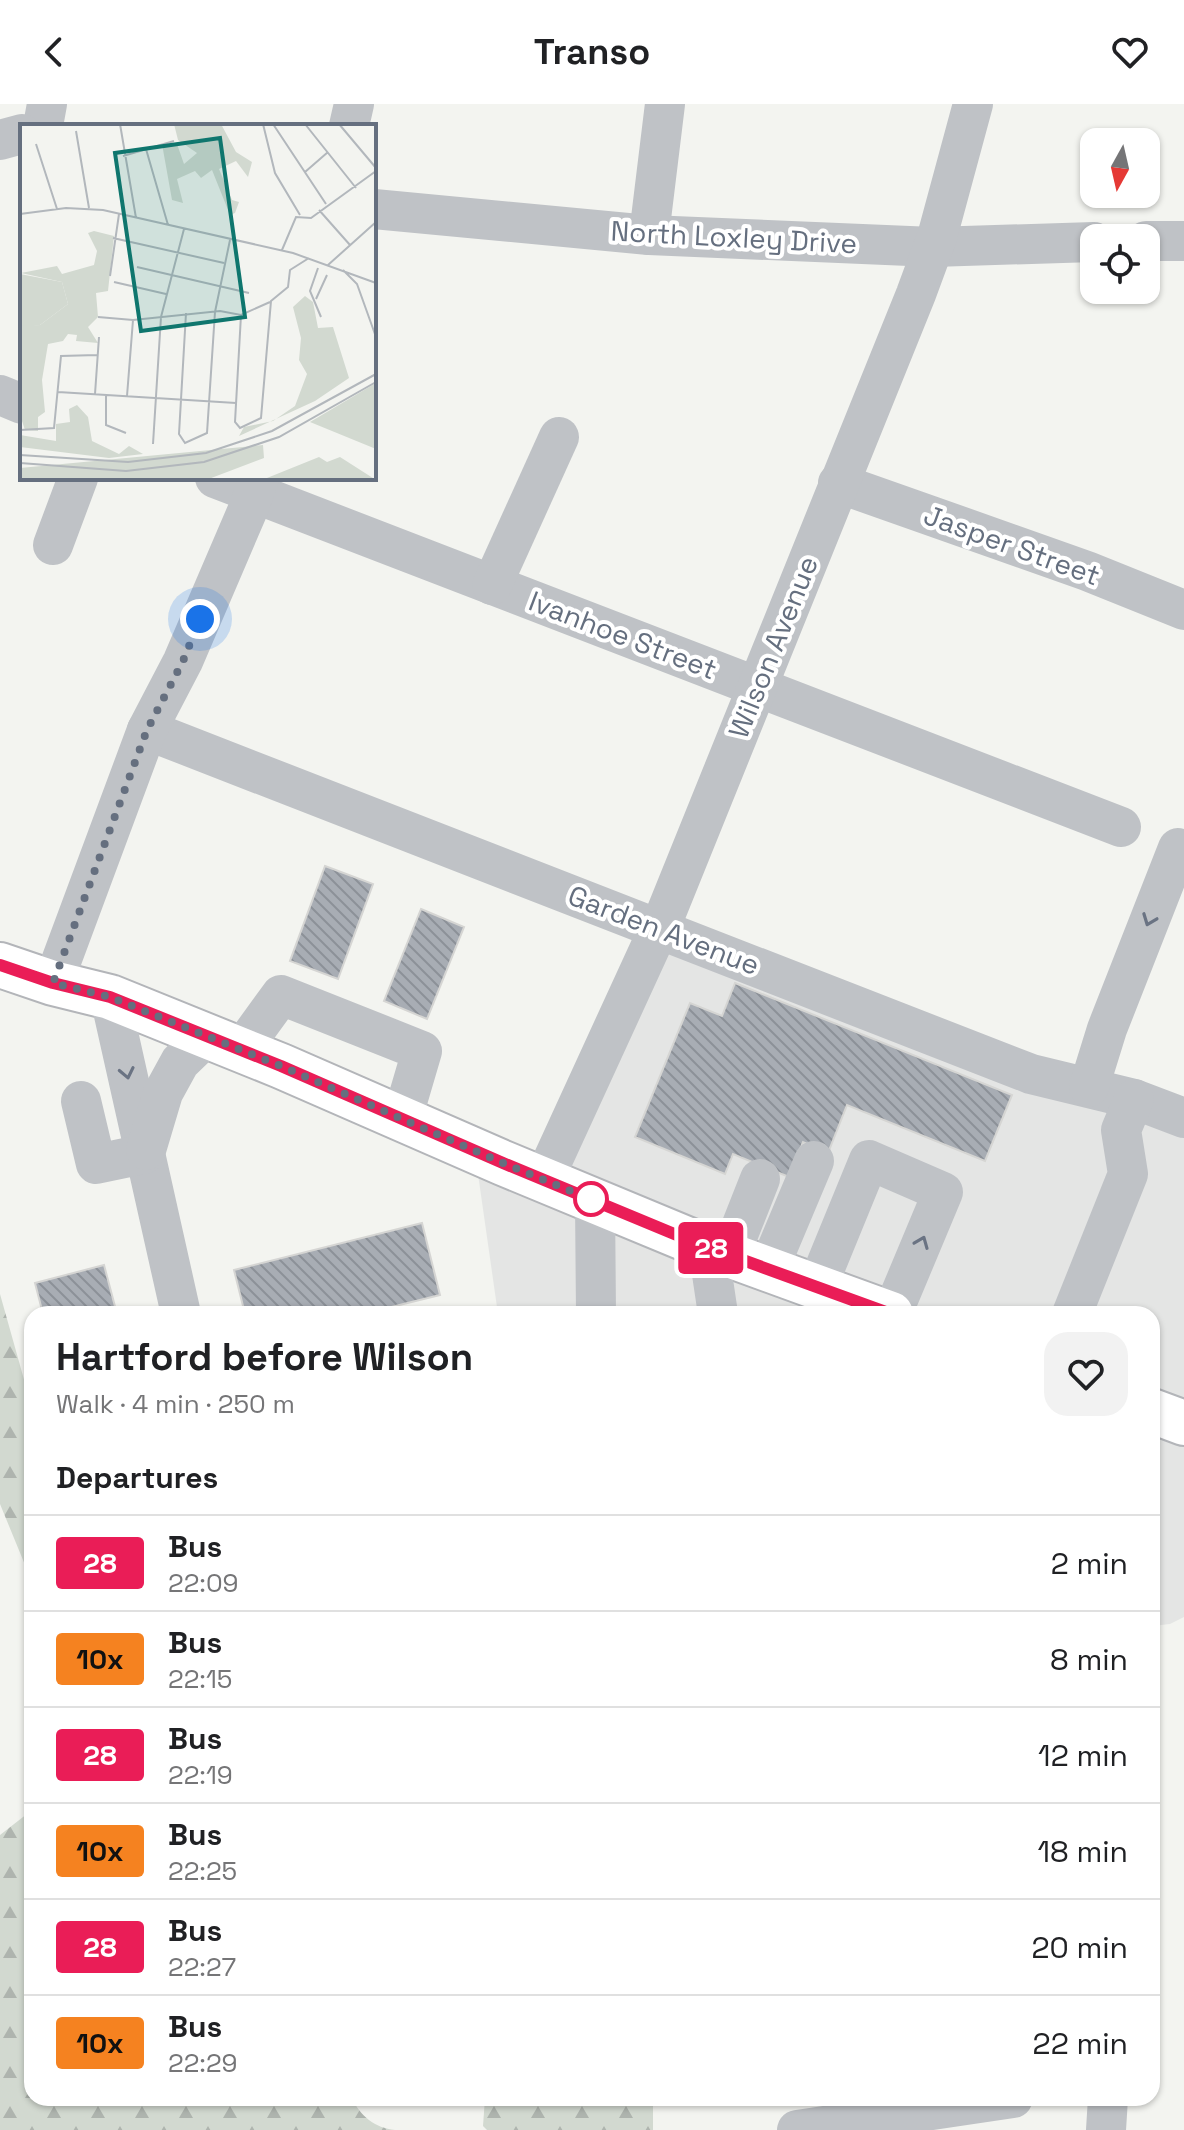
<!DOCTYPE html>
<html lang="en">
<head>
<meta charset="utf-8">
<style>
	:root { --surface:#fff; --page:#f2f2f2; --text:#202124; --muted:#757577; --line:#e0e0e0 }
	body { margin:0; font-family:"Space Grotesk",sans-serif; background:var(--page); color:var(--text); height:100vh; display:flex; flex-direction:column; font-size:30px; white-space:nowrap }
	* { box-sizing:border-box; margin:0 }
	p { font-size:26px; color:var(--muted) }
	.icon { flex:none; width:44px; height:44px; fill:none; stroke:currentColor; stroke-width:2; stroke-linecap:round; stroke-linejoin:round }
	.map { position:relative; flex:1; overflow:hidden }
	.sheet { position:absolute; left:24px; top:1202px; width:1136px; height:800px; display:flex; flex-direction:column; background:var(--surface); border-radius:24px; box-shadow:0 2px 6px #0004 }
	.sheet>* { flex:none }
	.badge { padding:0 16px; border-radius:6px; font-size:28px; line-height:52px }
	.needle { width:52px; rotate:188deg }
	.tools { position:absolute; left:1080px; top:24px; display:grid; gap:16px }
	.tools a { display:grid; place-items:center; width:80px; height:80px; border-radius:16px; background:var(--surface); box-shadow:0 2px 6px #0004; font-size:40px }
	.you { position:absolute; width:40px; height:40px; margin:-20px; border:6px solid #fff; border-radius:50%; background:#1a73e8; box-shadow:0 0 0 12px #1a73e833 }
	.map>.badge { position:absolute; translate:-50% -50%; box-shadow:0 0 0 4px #fff }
	h2 { padding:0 32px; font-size:30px; line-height:72px }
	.round { display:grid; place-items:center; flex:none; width:84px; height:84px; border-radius:24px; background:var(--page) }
	.overview { display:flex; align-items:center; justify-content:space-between; height:136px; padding:0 32px }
	h1 { font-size:38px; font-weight:600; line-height:60px }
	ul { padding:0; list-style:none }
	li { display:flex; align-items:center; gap:24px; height:96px; padding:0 32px; border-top:2px solid var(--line) }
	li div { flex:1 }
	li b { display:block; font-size:30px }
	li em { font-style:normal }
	li .badge { min-width:88px; font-weight:700; text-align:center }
	header { display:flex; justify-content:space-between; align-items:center; height:104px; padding:0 32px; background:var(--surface); font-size:36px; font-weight:600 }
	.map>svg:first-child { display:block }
	.built { fill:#e4e5e4 }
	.forest { fill:url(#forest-firs) }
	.building { fill:url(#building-back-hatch); stroke:#d5d5d3; stroke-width:2 }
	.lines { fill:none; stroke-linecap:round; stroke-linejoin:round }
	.major-casing { stroke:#b3b5b9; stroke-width:48 }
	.minor { stroke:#bfc2c6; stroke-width:40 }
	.major { stroke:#fff; stroke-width:44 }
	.oneway { stroke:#6a7383 }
	.line-casing { stroke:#fff; stroke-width:18 }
	.line { stroke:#ea1d57; stroke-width:12 }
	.walk { stroke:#656f7f; stroke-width:8; stroke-dasharray:0 14.4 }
	.stop-dot { fill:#fff; stroke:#ea1d57; stroke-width:4 }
	.labels { text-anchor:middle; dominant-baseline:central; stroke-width:8; stroke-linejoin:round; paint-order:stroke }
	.street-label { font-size:28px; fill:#656f7f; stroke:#fff }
	.inset-road { fill:none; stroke:#b2b7bc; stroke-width:2 }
	.view { fill:#0f766e; fill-opacity:0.15; stroke:#0f766e; stroke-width:4 }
	.inset-edge { fill:none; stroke:#656f7f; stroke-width:4 }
</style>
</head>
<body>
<header><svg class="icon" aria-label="back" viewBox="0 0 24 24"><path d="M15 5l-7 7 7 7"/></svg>Transo<svg class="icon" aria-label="heart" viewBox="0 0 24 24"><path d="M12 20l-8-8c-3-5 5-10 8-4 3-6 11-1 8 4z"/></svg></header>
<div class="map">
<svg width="1184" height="2026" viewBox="0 0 1184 2026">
	<defs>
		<pattern id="forest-firs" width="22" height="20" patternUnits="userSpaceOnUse" patternTransform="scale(2)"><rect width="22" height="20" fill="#d2d9d0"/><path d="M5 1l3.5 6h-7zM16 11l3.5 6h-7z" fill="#aeb4ae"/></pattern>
		<pattern id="building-back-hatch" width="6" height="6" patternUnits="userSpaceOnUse" patternTransform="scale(2)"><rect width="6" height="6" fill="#a8adb4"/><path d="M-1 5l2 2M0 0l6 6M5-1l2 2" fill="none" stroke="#8c9198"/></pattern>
	</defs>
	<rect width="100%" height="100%" fill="#f3f4f0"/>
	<polygon class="built" points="651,837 1184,1008 1184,1513 1170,1520 1152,1522 1152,1210 498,1210 476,1056 537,1074"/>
	<g class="forest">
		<polygon points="0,1190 32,1304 32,1388 30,1394 32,1478 0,1400"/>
		<path d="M32,1706V1994H352C360,2012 375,2024 395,2026H0V1731Z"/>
		<polygon points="485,1994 653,1994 653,2026 487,2026 483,2022"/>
	</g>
	<g class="building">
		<polygon points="325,762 373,780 338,875 290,857"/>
		<polygon points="421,805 464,823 427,915 384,897"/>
		<polygon points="735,879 1012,991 985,1057 847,1001 828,1049 803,1038 789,1073 733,1050 725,1070 635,1033 690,899 722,912"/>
		<polygon points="422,1119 440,1191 363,1210 245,1210 234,1166"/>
		<polygon points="104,1161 117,1210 43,1210 35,1179"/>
	</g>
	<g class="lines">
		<g class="major-casing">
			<g id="major">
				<polyline points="0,861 53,879 110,893 281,962 503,1059 696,1139 891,1210"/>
				<polyline points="1152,1307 1184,1319"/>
			</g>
		</g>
		<g class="minor">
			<polyline points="43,22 47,0"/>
			<polyline points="349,22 354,0"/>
			<polyline points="0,36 22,30"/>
			<polyline points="374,105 649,131 933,143 1094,138"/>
			<polyline points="649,131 665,0"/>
			<polyline points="1146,137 1184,137"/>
			<polyline points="0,291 22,300"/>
			<polyline points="215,374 1121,723"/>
			<polyline points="838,379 1087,467 1184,506"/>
			<polyline points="53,441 78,374"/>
			<polyline points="492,481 559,333"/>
			<polyline points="147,626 1031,970 1134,995 1184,1014"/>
			<polyline points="53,879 147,626 183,557 249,403 259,374"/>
			<polyline points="110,893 181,1210"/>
			<polyline points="241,946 281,891 422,947 402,1015"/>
			<polyline points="1089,983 1107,925 1178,744"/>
			<polyline points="81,997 96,1060 144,1050"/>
			<polyline points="146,1046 163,989 180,958 207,932"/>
			<polyline points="544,1075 666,809 916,190 937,133 973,0"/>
			<polyline points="595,1097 596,1210"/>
			<polyline points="708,1143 718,1210"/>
			<polyline points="730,1151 760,1075"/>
			<polyline points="769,1164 814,1057"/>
			<polyline points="817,1183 869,1056 943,1088 892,1210"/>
			<polyline points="1072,1210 1128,1070 1121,1026 1134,995"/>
			<polyline points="797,2026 1013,1994"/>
			<polyline points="1106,2026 1108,1994"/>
		</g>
		<use href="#major" class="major"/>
	</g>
	<defs><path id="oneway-chevron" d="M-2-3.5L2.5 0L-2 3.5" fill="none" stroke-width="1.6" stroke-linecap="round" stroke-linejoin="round" transform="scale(2)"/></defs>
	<g class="oneway">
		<use href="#oneway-chevron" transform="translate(1149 816) rotate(111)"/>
		<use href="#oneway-chevron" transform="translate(127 969) rotate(78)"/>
		<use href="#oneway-chevron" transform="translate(922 1138) rotate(-68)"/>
	</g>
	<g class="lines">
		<g class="line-casing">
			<polyline id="line" points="0,861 53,879 110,893 281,962 503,1059 696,1139 891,1210"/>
		</g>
		<use href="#line" class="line"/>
		<polyline class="walk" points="200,515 183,557 147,626 53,879 110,893 281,962 503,1059 595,1097 591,1095"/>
	</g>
	<circle class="stop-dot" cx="591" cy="1095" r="16"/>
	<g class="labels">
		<g class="street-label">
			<text transform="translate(734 133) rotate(3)">North Loxley Drive</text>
			<text transform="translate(1012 441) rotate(20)">Jasper Street</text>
			<text transform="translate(623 531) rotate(21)">Ivanhoe Street</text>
			<text transform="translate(773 543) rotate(-68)">Wilson Avenue</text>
			<text transform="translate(664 826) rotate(21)">Garden Avenue</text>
		</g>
	</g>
	<g transform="translate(20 20)">
		<rect width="356" height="356" fill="#f3f4f0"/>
		<path d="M0,150L42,158L48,180L20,201L0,204Z" fill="#d2d9d0"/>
		<path d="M154,0H201L216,28L232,38L228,53L216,37L199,45L212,76L219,78L215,89L210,91L192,46L181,54L175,47L157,55L163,79L152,76L142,20H157L164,40L177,29L158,16ZM74,107L94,112L88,167L76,169L78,193L68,203L78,219L56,217L57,211L48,210L43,217L28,220L22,256L25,288L18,293V307L5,306L0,291V202L20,201L48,180L42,158L1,149L37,142L42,150L74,141L77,127L68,109ZM285,172L293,178L298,204L313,203L329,254L295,277L219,312L224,303L253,297L275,282L287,250L279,236L281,214L273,183ZM356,259V325L290,298ZM57,281L68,293L72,317L99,330L109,322L123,330L89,334L0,323V311L36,317V300L50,298L49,285ZM243,321L244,334L186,356H0V344ZM299,333L307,338L320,333L356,356H242Z" fill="#d2d9d0"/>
		<path class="inset-road" d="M100,0L116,94M243,0L255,49L280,91M253,0L306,80M285,0L336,64M319,0L356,44M56,7L69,84M16,20L37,85M126,25L148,101M103,32L154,17M285,48L308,28M299,86L330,121M0,90L46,84L83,86L273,129L356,159M93,114L204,139M262,126L276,93L291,94L356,47M308,141L356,98M117,143L229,169M298,144L290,167L301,193M323,146L337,160L356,213M90,152L99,90M94,158L146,170M296,175L307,151M166,189L159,310L165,319L187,309L195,188L210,116M221,191L215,298L220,304L241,294L251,177L268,163L270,146L289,134M78,193L113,196L200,187L221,191L250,178M38,268L216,279M75,270L79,213M86,271V301L106,309M107,272L113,196M0,306L34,304L41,232L77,231M133,320L141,193L164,105M0,331L108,338L186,329L252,307L356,250M0,339L106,347L184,338L259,313L356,258"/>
		<path class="view" d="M200,14L225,193L121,207L95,29Z"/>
		<rect width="356" height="356" class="inset-edge"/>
	</g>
</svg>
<div class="tools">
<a><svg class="needle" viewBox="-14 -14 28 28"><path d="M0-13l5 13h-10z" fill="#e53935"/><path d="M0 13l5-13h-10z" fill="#757577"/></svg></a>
<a><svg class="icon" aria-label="locate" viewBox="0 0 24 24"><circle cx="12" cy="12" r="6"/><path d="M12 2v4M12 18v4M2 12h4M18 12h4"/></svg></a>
</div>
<div class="you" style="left:200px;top:515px"></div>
<b class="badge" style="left:711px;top:1144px;background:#ea1d57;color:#fff">28</b>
<section class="sheet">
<div class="overview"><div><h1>Hartford before Wilson</h1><p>Walk · 4 min · 250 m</p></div><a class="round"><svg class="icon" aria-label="heart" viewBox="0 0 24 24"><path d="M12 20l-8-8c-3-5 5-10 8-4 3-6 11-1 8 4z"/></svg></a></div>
<h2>Departures</h2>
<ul>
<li><span class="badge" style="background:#ea1d57;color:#fff">28</span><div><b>Bus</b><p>22:09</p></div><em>2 min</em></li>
<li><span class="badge" style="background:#f58220;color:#111">10x</span><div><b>Bus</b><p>22:15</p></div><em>8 min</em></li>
<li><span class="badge" style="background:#ea1d57;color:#fff">28</span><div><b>Bus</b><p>22:19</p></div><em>12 min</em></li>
<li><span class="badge" style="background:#f58220;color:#111">10x</span><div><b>Bus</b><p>22:25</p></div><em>18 min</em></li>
<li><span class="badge" style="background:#ea1d57;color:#fff">28</span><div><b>Bus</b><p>22:27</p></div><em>20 min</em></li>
<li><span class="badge" style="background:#f58220;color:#111">10x</span><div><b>Bus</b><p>22:29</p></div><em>22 min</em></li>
</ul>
</section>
</div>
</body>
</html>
